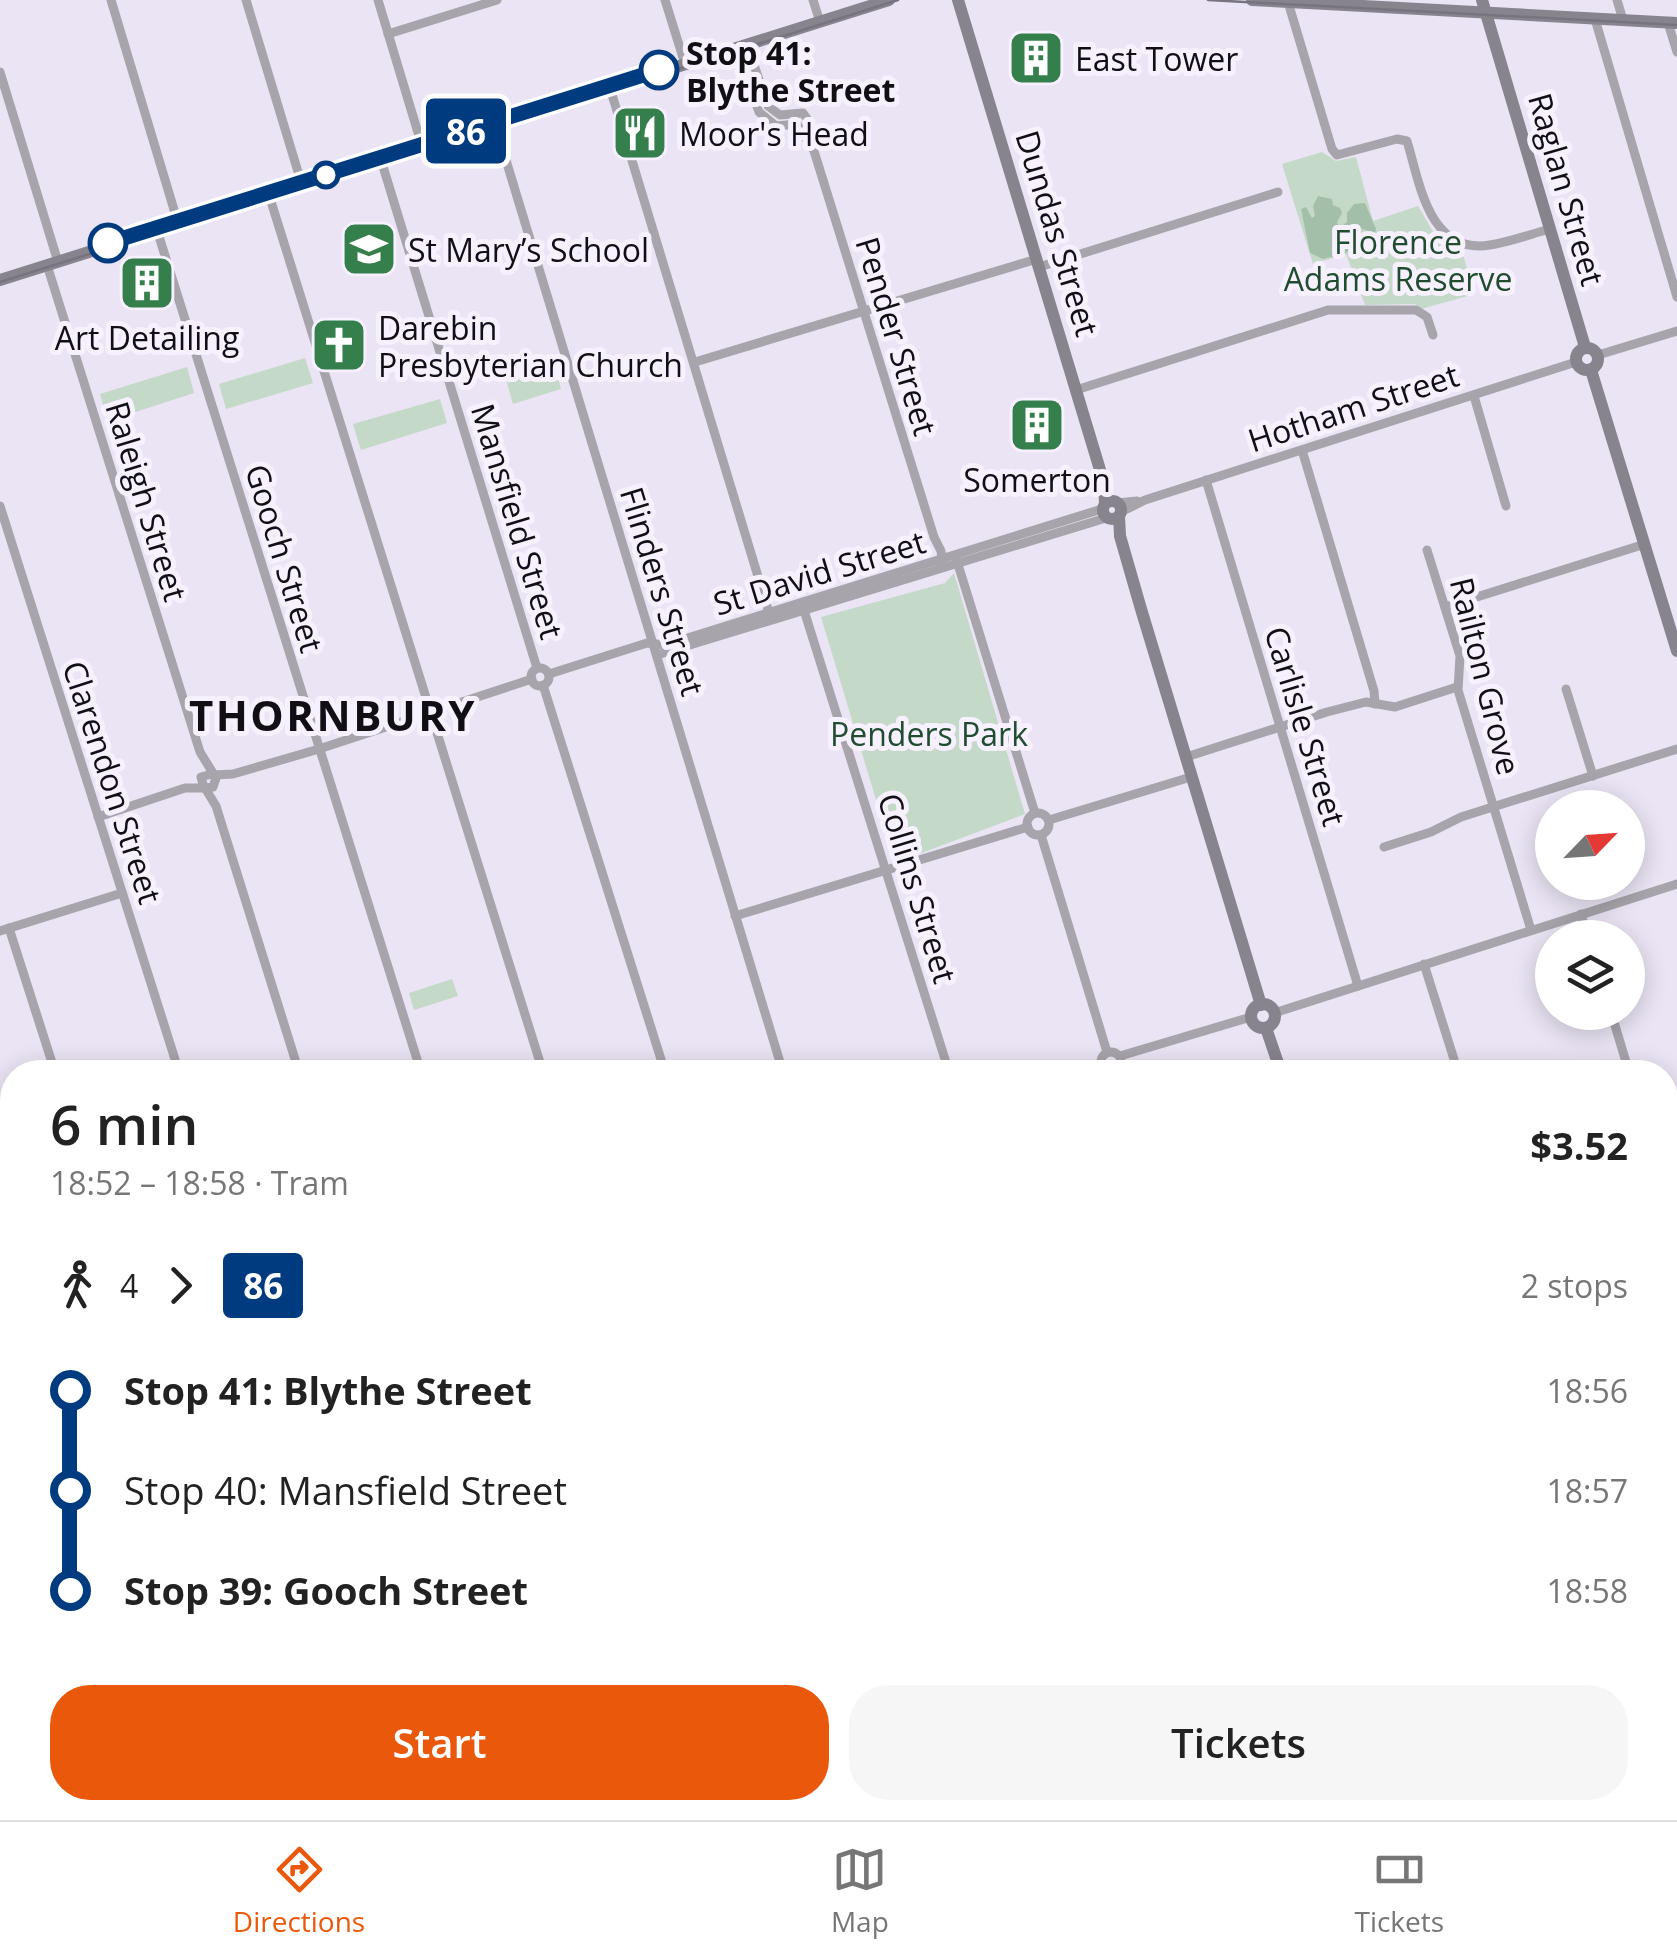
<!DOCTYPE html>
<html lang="en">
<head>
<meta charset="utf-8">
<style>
	:root { --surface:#fff; --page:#f6f6f6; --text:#222; --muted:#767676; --line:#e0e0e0; --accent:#ea580c }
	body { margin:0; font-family:"Open Sans",sans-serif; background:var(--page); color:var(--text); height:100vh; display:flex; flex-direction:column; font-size:38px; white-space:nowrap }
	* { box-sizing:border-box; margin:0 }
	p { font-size:32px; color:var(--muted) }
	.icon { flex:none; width:55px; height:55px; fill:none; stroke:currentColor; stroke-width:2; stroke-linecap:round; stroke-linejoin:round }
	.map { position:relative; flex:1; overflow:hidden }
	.side { position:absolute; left:0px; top:1060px; width:1678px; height:760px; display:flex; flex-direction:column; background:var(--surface); border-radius:40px 40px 0 0; box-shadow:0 5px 25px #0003 }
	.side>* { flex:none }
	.badge { padding:0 20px; border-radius:8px; font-size:35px; line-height:65px }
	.needle { width:65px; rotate:65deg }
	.tools { position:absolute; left:1535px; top:790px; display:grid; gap:20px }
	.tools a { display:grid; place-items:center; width:110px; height:110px; border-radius:50%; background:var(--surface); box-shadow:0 5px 25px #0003; font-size:50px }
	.map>.badge { position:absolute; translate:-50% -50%; box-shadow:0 0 0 5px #fff }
	.legs { display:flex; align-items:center; gap:15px; height:110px; padding:0 50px; font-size:32px }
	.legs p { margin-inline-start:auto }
	.headline { display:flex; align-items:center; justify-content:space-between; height:170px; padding:0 50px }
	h1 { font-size:55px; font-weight:600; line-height:75px }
	.action { display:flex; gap:20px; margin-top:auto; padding:20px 50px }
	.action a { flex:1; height:115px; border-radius:40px; background:var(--accent); color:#fff; font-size:40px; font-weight:600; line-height:115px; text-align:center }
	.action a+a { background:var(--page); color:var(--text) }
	ul { padding:0 50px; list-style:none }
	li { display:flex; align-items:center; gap:35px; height:100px; font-size:38px }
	li i { display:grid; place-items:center; width:15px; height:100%; margin:0 12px; background:currentColor }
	li i::after { content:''; width:25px; height:25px; margin:-12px; border:8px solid; border-radius:50%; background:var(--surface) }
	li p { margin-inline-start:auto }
	li:first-child i { background:linear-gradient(#0000 50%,currentColor 0) }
	li:last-child i { background:linear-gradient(currentColor 50%,#0000 0) }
	.dock { display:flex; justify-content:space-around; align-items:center; height:140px; border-top:2px solid var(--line); background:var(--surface); font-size:28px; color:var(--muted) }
	.dock a { display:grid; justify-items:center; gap:5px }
	.dock .active { color:var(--accent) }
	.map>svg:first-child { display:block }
	.green { fill:#c5d9c9 }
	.forest { fill:#a4bfa9 }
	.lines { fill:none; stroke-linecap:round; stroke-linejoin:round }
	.street { stroke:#a7a4ab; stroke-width:9 }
	.secondary { stroke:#88848e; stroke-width:12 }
	.tram { stroke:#78747f; stroke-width:2.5 }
	.line-1-casing { stroke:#fff; stroke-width:22 }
	.line-1 { stroke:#003b80; stroke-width:15 }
	.stop-1-dot { fill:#fff; stroke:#003b80; stroke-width:5 }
	.labels { text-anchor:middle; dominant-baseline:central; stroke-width:10; stroke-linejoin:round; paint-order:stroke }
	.stop-label { font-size:32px; font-weight:bold; fill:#110e14; stroke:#f7f1ff; text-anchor:start }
	.poi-label { font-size:32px; fill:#110e14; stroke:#f7f1ff; text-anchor:start }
	.street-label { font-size:32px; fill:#110e14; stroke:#f7f1ff }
	.park-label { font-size:32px; fill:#214d2f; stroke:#f7f1ff }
	.district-label { font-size:42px; font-weight:bold; letter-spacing:2.5px; fill:#110e14; stroke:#f7f1ff }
</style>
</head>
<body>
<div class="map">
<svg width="1677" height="1820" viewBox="0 0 1677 1820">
	<rect width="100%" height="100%" fill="#eae4f4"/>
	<g class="green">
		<polygon points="1322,152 1336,161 1356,157 1373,221 1418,206 1435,235 1462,252 1475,294 1421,309 1415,304 1365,305 1346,254 1313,264 1282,164"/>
		<polygon points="305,358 313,383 226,409 219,384"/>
		<polygon points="187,367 194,393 108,421 100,394"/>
		<polygon points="555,368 561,389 513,404 507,383"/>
		<polygon points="440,399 447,423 361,450 353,424"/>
		<polygon points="954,573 1025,814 895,863 821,617 945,583"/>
		<polygon points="452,979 458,996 414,1010 409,993"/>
		<polygon points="1099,1808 1140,1808 1144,1820 1058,1820"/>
	</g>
	<polygon class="forest" points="1318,196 1332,199 1333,205 1340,208 1342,213 1337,222 1339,228 1347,222 1347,213 1354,204 1365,203 1376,229 1375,234 1358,227 1349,233 1353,248 1344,254 1323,259 1310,253 1301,209 1306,207 1312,218 1315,216 1313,206"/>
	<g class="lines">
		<g class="street">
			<polyline points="111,0 178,223"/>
			<polyline points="246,0 302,185"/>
			<polyline points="378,0 422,146"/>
			<polyline points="665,0 685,64"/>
			<polyline points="813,0 820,22"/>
			<polyline points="1617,0 1623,20"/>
			<path d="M1288,2L1332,149L1337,155L1397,139L1407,141C1420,184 1429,255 1490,245C1510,242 1531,234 1550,229"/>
			<polyline points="1595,19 1677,297"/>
			<polyline points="1668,23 1677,52"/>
			<polyline points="388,34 497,0"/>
			<polyline points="747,44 768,106 780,115 803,113 810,123 814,151 934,537 941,551 943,567"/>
			<polyline points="736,48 759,112 776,126 797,124 812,148"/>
			<polyline points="0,72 58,262"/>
			<polyline points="610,88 770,616"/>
			<polyline points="495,124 783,1072"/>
			<polyline points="381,160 537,668"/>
			<polyline points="269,195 543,1072"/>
			<polyline points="157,230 421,1072"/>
			<polyline points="47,265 200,752 216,778 213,787 204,788 201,777 212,774"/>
			<polyline points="1039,267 1278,192"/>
			<polyline points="1598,355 1677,331"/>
			<polyline points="695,362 1037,259"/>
			<polyline points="1076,390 1328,310 1416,310 1427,317 1433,335"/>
			<polyline points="1474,396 1506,506"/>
			<polyline points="1302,450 1374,691 1375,704"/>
			<polyline points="1206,480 1358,986"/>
			<polyline points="1117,503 1137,501"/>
			<polyline points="0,506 179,1072"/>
			<polyline points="1121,512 1145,500 1576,362"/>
			<polyline points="1427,550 1460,656 1458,690 1531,930"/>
			<polyline points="956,558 1035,813"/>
			<polyline points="802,604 949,1072"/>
			<polyline points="1445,607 1645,544"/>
			<polyline points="657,655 1106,518"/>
			<circle cx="540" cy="677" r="9"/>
			<polyline points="549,674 647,643 665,645 1102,509"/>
			<polyline points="543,685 665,1072"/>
			<polyline points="1566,689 1593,776"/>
			<polyline points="1186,757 1327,712 1366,702 1395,707 1457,687"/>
			<polyline points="214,775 233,774 319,749 532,679"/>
			<polyline points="205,788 216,806 299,1072"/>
			<circle cx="1038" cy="824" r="11"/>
			<polyline points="98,817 185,788 204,788"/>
			<polyline points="1049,820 1191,777"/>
			<polyline points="1041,835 1107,1052"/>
			<polyline points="1384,847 1431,832 1461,817 1677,749"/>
			<polyline points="1581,914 1588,938"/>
			<polyline points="735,916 1028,827"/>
			<polyline points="9,928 55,1072"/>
			<polyline points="0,931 122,893"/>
			<polyline points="1424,964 1458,1072"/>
			<polyline points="1611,1012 1629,1072"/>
			<polyline points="1274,1013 1677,884"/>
			<circle cx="1111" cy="1062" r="10"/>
			<polyline points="1120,1056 1251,1017"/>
			<polyline points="1077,1072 1101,1065"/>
			<polyline points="1665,1189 1677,1228"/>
			<polyline points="0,1364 6,1367 10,1376 7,1382 0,1386"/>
			<polyline points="2,1385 12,1420"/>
			<polyline points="1665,1592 1677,1631"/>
			<polyline points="133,1808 137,1820"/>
			<polyline points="284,1808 288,1820"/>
			<polyline points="408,1808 412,1820"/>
			<polyline points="529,1808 533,1820"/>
			<polyline points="650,1808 654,1820"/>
			<polyline points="773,1808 777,1820"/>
			<polyline points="894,1808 898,1820"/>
			<polyline points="965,1808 968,1820"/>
			<polyline points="1232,1808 1236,1820"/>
			<polyline points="1359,1808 1363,1820"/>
		</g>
		<g class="secondary">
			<polyline points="958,0 1104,483 1105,503"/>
			<polyline points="1252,0 1677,23"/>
			<polyline points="1482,0 1585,347"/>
			<polyline points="0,280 889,0"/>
			<circle cx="1587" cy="359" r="11"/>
			<polyline points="1591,370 1677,651"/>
			<circle cx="1112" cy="510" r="9"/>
			<polyline points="1119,516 1120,536 1141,609 1261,1005"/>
			<circle cx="1263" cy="1016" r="12"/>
			<polyline points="1266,1028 1281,1072"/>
			<polyline points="1665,1467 1677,1464"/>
			<polyline points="0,1801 12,1797"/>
			<polyline points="1506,1808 1510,1820"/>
		</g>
		<g class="tram">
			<polyline points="1208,0 1677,25"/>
			<polyline points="0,282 898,0"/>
		</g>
	</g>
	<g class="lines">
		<g class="line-1-casing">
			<polyline id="line-1" points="108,243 659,70"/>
		</g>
		<use href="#line-1" class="line-1"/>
	</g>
	<defs>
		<g id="building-square" transform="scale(2.875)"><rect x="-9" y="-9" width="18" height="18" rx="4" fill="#357f4d" stroke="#f7f1ff"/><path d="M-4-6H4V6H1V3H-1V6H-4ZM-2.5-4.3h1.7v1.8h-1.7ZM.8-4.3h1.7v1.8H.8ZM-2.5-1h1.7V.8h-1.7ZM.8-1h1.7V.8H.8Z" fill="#fff"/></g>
		<g id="restaurant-square" transform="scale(2.875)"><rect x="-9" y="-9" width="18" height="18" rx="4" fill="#357f4d" stroke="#f7f1ff"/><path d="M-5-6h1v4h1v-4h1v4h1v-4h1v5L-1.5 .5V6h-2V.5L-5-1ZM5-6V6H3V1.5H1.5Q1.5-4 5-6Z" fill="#fff"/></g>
		<g id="school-square" transform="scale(2.875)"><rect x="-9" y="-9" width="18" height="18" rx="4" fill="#357f4d" stroke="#f7f1ff"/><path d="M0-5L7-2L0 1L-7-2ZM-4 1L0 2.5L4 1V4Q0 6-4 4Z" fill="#fff"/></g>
		<g id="church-square" transform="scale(2.875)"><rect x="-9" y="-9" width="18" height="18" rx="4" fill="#357f4d" stroke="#f7f1ff"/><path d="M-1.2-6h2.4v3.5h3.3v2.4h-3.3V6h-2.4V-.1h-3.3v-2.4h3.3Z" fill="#fff"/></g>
	</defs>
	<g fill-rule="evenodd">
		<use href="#building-square" x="1036" y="58"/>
		<use href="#restaurant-square" x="640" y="133"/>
		<use href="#school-square" x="369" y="249"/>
		<use href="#building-square" x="147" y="283"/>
		<use href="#church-square" x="339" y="345"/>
		<use href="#building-square" x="1037" y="425"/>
	</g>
	<g class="stop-1-dot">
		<circle cx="659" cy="70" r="18"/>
		<circle cx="326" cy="175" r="12"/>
		<circle cx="108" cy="243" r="18"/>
	</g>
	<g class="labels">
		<g class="stop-label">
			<text x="686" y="52">Stop 41:<tspan x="686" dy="37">Blythe Street</tspan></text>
		</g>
		<g class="poi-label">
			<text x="1075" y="58">East Tower</text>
			<text x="679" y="133">Moor's Head</text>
			<text x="408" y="249">St Mary’s School</text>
			<text x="378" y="327">Darebin<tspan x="378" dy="37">Presbyterian Church</tspan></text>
			<text x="147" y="337" text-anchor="middle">Art Detailing</text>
			<text x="1037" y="479" text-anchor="middle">Somerton</text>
		</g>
		<g class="street-label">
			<text transform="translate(1567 189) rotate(74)">Raglan Street</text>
			<text transform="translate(1058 233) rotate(73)">Dundas Street</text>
			<text transform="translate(897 336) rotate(73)">Pender Street</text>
			<text transform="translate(1353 407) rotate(-18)">Hotham Street</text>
			<text transform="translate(147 501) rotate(73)">Raleigh Street</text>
			<text transform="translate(518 521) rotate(73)">Mansfield Street</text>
			<text transform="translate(285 558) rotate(73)">Gooch Street</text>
			<text transform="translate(819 572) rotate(-17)">St David Street</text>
			<text transform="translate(663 591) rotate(73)">Flinders Street</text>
			<text transform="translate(1486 676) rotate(76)">Railton Grove</text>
			<text transform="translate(1306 726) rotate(73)">Carlisle Street</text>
			<text transform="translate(113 782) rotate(72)">Clarendon Street</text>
			<text transform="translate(918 888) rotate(73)">Collins Street</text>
		</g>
		<g class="park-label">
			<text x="1398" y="241">Florence<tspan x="1398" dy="37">Adams Reserve</tspan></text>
			<text x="929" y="733">Penders Park</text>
		</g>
		<g class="district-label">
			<text x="333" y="714">THORNBURY</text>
		</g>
	</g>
</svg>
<div class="tools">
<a><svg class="needle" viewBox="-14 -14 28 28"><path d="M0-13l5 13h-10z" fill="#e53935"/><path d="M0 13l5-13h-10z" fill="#767676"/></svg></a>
<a><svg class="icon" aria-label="layers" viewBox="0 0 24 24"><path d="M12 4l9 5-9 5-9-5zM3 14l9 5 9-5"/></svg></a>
</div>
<b class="badge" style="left:466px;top:131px;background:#003b80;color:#fff">86</b>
<section class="side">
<div class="headline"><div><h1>6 min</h1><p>18:52 – 18:58 · Tram</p></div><b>$3.52</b></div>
<div class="legs"><svg class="icon" aria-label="walk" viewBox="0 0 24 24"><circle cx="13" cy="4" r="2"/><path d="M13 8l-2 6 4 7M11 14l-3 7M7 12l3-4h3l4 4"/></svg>4<svg class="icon" aria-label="forward" viewBox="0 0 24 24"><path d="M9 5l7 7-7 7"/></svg><b class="badge" style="background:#003b80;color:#fff">86</b><p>2 stops</p></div>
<ul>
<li><i style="color:#003b80"></i><b>Stop 41: Blythe Street</b><p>18:56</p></li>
<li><i style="color:#003b80"></i><span>Stop 40: Mansfield Street</span><p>18:57</p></li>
<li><i style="color:#003b80"></i><b>Stop 39: Gooch Street</b><p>18:58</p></li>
</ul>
<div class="action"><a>Start</a><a>Tickets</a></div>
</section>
</div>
<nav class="dock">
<a class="active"><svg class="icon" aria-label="directions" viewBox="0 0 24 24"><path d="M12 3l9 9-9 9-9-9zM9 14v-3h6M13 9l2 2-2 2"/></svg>Directions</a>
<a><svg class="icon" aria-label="map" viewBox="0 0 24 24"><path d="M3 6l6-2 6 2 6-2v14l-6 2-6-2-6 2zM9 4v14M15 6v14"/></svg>Map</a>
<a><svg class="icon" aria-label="tickets" viewBox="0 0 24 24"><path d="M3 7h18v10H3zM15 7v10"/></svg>Tickets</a>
</nav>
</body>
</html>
